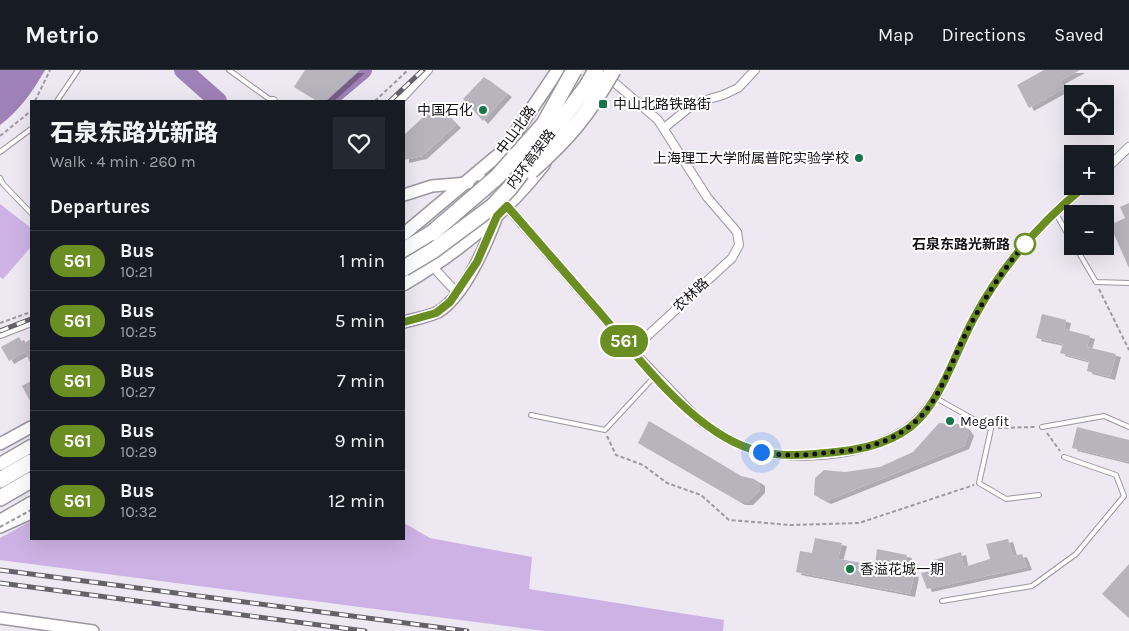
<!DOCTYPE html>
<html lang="en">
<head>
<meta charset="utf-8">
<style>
	:root { --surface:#171b24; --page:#242831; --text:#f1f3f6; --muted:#9ea1a6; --line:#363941 }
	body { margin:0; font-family:Karla,"Noto Sans SC",sans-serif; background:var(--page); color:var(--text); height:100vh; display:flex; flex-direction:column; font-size:19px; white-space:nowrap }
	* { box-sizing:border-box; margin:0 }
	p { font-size:16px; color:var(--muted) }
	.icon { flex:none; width:28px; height:28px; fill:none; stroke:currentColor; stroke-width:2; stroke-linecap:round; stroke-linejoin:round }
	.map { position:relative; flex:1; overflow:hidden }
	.details { position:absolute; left:30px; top:30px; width:375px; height:440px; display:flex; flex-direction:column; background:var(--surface); border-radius:0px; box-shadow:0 5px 20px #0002 }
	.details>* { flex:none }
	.badge { padding:0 10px; border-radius:16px; font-size:18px; line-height:32px }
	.buttons { position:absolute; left:1064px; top:15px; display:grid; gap:10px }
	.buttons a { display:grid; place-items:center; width:50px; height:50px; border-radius:0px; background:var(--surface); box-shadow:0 5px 20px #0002; font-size:25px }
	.you { position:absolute; width:25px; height:25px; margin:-12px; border:4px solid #fff; border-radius:50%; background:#1a73e8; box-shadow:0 0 0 8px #1a73e833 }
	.map>.badge { position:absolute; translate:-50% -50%; box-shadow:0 0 0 2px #fff }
	h2 { padding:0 20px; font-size:19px; line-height:45px }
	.round { display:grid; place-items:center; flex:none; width:52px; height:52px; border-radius:0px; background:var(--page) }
	.head { display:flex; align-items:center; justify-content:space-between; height:85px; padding:0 20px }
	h1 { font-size:24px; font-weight:800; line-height:38px }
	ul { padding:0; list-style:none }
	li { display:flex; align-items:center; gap:15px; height:60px; padding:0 20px; border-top:1px solid var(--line) }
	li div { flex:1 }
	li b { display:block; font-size:19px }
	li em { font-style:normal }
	li .badge { min-width:55px; font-weight:700; text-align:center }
	header { display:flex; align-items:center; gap:30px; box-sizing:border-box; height:70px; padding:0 25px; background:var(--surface); border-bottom:1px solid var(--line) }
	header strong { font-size:24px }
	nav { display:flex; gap:28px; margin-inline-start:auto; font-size:18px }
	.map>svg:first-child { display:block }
	.green { fill:#cdb3e5 }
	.water { fill:#9e81b7 }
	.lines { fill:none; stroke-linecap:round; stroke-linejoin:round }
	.river { stroke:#9e81b7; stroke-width:18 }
	.building { fill:#b8b4bd; filter:url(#shadow) }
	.lane-casing { stroke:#9b969f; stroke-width:6 }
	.street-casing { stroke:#9b969f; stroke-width:10 }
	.secondary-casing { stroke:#9b969f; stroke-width:14 }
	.primary-casing { stroke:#9b969f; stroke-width:15 }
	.highway-casing { stroke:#9b969f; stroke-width:18 }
	.path { stroke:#9d99a1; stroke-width:2; stroke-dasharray:4 2.5; stroke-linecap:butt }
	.lane { stroke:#fff; stroke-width:4 }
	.street { stroke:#fff; stroke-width:8 }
	.secondary { stroke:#fff; stroke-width:11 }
	.primary { stroke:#fff; stroke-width:12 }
	.highway { stroke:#fff; stroke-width:15 }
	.rail-casing { stroke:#646168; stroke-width:5 }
	.rail { stroke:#fff; stroke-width:3; stroke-dasharray:9; stroke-linecap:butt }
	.highway-bridge-casing { stroke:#9b969f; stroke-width:18; stroke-linecap:butt }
	.path-bridge { stroke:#9d99a1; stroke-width:2; stroke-dasharray:4 2.5; stroke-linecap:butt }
	.highway-bridge { stroke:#fff; stroke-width:15 }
	.line-casing { stroke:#fff; stroke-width:11 }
	.line { stroke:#6b8e23; stroke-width:8 }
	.walk { stroke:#131115; stroke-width:5; stroke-dasharray:0 9 }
	.poi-dot { fill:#17754b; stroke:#fff; stroke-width:2 }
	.stop-dot { fill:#fff; stroke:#6b8e23; stroke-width:2.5 }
	.labels { text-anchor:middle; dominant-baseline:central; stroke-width:4; stroke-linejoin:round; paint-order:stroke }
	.poi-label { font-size:14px; fill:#131115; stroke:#fff; text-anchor:start }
	.street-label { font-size:14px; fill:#131115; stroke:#fff }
	.stop-label { font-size:14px; font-weight:bold; fill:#131115; stroke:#fff; text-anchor:end }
</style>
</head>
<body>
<header>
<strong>Metrio</strong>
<nav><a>Map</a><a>Directions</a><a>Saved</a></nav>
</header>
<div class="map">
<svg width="1129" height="561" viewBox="0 0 1129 561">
	<defs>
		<filter id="shadow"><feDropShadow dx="5" dy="3" stdDeviation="0" flood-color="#0004"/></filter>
	</defs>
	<rect width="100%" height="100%" fill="#ede8f2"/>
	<g class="green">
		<polygon points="0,134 31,158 31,177 3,209 0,207"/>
		<polygon points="31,451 31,469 404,469 404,453 430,468 532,487 529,519 724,550 723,561 544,561 0,490 0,468"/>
	</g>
	<path class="water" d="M0,0H45C33,21 20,40 0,55Z"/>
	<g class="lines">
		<g class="river">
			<polyline points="183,0 218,31"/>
			<polyline points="326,31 363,0"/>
		</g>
	</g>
	<g class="building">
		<polygon points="305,0 360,0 326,31 317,31 294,17"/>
		<polygon points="1044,0 1080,0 1060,11 1065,18 1029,38 1017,15"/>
		<polygon points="484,7 507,24 483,51 463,29"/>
		<polygon points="436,35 456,55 422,86 404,90 404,65"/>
		<polygon points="1129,133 1129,198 1110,155 1125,148 1120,137"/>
		<polygon points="1042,244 1066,250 1064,259 1090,266 1087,277 1116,284 1110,307 1087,301 1089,291 1060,283 1063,274 1036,268"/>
		<polygon points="19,267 23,274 31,269 31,294 25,282 9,291 1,277"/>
		<polygon points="31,311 31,333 22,316"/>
		<polygon points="649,351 741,406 754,409 760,413 760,420 748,432 740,432 638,373"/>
		<polygon points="939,353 958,354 965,357 969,363 964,376 826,431 814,425 815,408 824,400 845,402 880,397 913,382"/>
		<polygon points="1077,357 1129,370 1129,392 1072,378"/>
		<polygon points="815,468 842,473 838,489 875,495 877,479 907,485 903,502 914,504 910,524 796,502 800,481 812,483"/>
		<polygon points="1008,469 1013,486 1022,484 1027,497 927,519 921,503 934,500 931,491 961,482 964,497 990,489 986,474"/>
		<polygon points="1129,494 1129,548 1102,524"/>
	</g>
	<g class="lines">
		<g class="lane-casing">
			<g id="lane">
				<polyline points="229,0 272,31"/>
				<polyline points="57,31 78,0"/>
				<polyline points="0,82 31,59"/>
				<polyline points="0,108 3,114 31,143"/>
				<polyline points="1055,142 1072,172"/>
				<polyline points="1075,176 1096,212 1129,213"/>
				<polyline points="934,327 991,359 979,413 1006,429 1039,425"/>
				<polyline points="531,345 605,360 655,306"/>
				<polyline points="1042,357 1104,346 1129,357"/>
				<polyline points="942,531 1032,516 1076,484 1124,426 1116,405 1064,387"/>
			</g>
		</g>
		<g class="street-casing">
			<g id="street">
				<polyline points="608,7 658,50 707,127 737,162 739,175 732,188 632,280"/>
				<polyline points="272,31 273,31"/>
				<polyline points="399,31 428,0"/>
				<polyline points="664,58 695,33 723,25 738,18 755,0"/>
				<polyline points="1105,100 1129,77"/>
				<path d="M478,104L632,280L701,352C716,363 733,374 751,379C797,394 885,385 919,348C944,322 958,277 975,245C1003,195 1041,152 1085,116"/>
				<polyline points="433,197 457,223"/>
				<polyline points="0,264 31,252"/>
			</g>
		</g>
		<g class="secondary-casing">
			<g id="secondary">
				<polyline points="404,125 432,116 468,113"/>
				<path d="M404,252C415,249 427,247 438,242C465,226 486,175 497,146"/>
				<polyline points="0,374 31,357"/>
				<polyline points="0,457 31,443"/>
				<polyline points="0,548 93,561"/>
			</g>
		</g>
		<g class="primary-casing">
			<g id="primary">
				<polyline points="404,164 503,81 558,0"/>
				<path d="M404,214C457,183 506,143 544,94"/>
				<polyline points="0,394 31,376"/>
				<polyline points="0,451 31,433"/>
			</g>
		</g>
		<g class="highway-casing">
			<g id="highway">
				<polyline points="404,180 432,163"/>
				<polyline points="0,410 31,392"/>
				<polyline points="0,428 31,410"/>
			</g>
		</g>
		<g class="path">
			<polyline points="35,31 50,0"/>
			<polyline points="375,31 408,0"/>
			<polyline points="0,66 31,41"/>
			<polyline points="1099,219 1129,280"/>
			<polyline points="0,253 31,242"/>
			<polyline points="998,358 1035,357"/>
			<polyline points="1047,363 1060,381"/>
			<polyline points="607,366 616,385 643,395 667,413 701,425 729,450 791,455 859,453 974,415"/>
		</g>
		<use href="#lane" class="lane"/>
		<use href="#street" class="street"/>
		<use href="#secondary" class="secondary"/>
		<use href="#primary" class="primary"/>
		<use href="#highway" class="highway"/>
		<g class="rail-casing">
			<g id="rail">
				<polyline points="390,31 423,0"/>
				<polyline points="0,261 31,249"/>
				<polyline points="0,500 467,561"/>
				<polyline points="0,513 365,561"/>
			</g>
		</g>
		<use href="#rail" class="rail"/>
		<g class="highway-bridge-casing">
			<g id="highway-bridge">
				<path d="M531,101C569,67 588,44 613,0"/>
				<polyline points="432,163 497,107 544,54 574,0"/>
				<polyline points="404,198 434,180 493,136 510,118 587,16 596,0"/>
			</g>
		</g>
		<polyline class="path-bridge" points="0,457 31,440"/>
		<use href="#highway-bridge" class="highway-bridge"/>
	</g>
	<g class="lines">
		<g class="line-casing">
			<path id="line" d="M404,252L436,243L450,232L477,192L497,146L507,136C538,172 570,208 601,244C639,289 693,361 751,379C778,388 808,385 836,382C869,379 905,369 926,341C947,313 958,277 975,246C1002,196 1041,152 1085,116"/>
		</g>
		<use href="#line" class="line"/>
		<path class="walk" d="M761,382C785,387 809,385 833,382C864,380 893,372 916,351C939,331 950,296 963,269C980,235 1000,203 1025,174"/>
	</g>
	<g class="poi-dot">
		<rect x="598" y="29" width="10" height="10" rx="2.5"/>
		<circle cx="483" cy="40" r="5"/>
		<circle cx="859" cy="88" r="5"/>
		<circle cx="950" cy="351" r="5"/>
		<circle cx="850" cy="499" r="5"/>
	</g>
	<circle class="stop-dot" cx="1025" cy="174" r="10"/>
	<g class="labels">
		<g class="poi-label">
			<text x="613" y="34">中山北路铁路街</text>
			<text x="473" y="40" text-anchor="end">中国石化</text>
			<text x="849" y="88" text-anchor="end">上海理工大学附属普陀实验学校</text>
			<text x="960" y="351">Megafit</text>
			<text x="860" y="499">香溢花城一期</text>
		</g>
		<g class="street-label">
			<text transform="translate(516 60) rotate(-54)">中山北路</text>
			<text transform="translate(531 89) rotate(-53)">内环高架路</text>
			<text transform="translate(691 225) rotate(-43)">农林路</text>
		</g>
		<g class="stop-label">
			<text x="1010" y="174">石泉东路光新路</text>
		</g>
	</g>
</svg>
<div class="buttons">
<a><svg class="icon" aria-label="locate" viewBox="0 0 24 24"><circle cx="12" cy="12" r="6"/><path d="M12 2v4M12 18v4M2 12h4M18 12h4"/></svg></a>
<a>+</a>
<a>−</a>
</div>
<div class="you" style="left:761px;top:382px"></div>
<b class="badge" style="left:624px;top:271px;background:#6b8e23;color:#fff">561</b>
<section class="details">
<div class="head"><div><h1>石泉东路光新路</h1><p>Walk · 4 min · 260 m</p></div><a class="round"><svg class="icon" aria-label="heart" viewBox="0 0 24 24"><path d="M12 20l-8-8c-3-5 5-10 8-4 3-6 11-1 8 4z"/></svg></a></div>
<h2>Departures</h2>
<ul>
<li><span class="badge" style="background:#6b8e23;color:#fff">561</span><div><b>Bus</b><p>10:21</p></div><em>1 min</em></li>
<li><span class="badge" style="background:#6b8e23;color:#fff">561</span><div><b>Bus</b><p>10:25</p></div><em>5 min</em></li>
<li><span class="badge" style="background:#6b8e23;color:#fff">561</span><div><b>Bus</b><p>10:27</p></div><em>7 min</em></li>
<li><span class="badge" style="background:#6b8e23;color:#fff">561</span><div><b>Bus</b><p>10:29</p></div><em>9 min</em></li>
<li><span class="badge" style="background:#6b8e23;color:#fff">561</span><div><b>Bus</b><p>10:32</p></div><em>12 min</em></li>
</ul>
</section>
</div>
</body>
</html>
